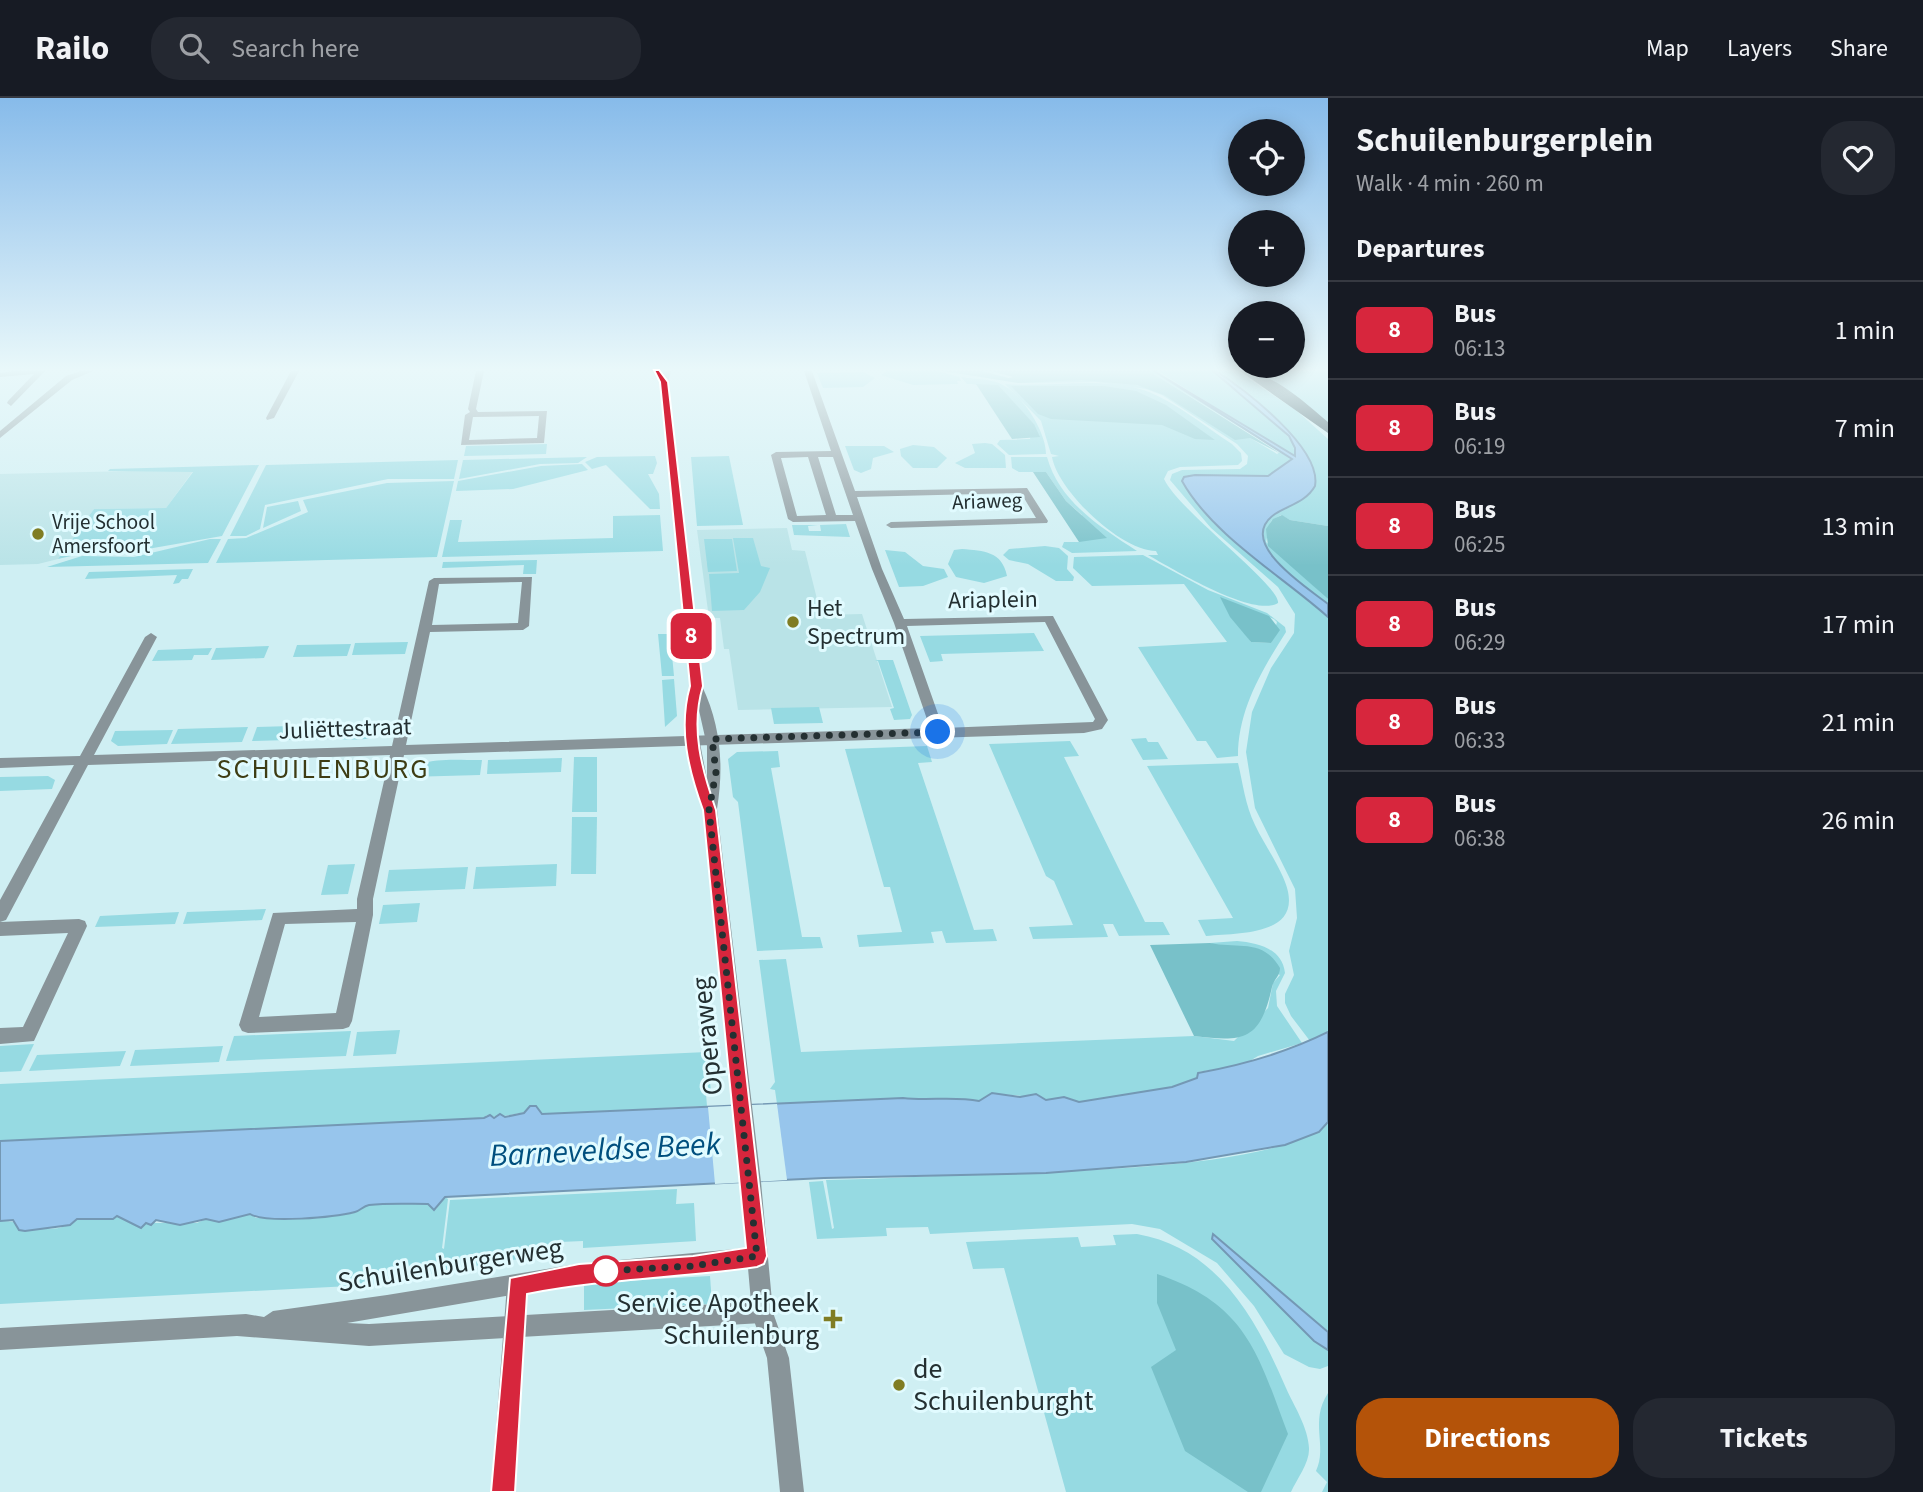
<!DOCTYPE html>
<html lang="en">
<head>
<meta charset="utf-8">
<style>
	:root { --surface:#171b24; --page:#242831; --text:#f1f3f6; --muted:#9ea1a6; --line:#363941; --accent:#b45309 }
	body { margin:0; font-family:"Source Sans 3",sans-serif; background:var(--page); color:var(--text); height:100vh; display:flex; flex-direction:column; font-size:26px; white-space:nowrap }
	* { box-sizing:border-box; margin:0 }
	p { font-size:23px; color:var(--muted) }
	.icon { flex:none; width:38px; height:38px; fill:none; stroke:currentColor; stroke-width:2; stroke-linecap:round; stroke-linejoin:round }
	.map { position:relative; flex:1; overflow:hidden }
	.side { display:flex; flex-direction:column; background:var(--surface); width:595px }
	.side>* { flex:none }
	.badge { padding:0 14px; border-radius:10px; font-size:24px; line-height:46px }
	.buttons { position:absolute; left:1228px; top:21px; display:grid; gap:14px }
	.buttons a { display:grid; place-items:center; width:77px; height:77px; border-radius:50%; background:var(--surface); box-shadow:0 4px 18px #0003; font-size:35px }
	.you { position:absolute; width:35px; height:35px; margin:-18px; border:5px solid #fff; border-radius:50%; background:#1a73e8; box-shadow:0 0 0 10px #1a73e833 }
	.map>.badge { position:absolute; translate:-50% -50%; box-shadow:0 0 0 4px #fff }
	h2 { padding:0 28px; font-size:26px; line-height:63px }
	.round { display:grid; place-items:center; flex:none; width:74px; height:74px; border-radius:28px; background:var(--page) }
	.headline { display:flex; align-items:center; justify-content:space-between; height:119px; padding:0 28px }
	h1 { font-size:33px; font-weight:700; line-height:52px }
	.primary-button { display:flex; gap:14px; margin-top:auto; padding:14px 28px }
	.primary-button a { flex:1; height:80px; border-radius:28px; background:var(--accent); color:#fff; font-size:28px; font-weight:700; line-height:80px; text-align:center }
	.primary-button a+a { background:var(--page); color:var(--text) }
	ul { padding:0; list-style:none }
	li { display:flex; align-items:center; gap:21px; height:98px; padding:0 28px; border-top:2px solid var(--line) }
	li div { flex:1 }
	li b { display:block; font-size:26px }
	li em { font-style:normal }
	li .badge { min-width:77px; font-weight:700; text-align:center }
	header { display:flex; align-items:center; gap:42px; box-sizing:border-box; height:98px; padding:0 35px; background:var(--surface); border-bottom:2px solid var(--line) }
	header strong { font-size:33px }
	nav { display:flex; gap:38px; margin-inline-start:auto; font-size:24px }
	.search { width:490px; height:63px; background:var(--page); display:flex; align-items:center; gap:18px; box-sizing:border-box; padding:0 24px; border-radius:28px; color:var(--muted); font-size:26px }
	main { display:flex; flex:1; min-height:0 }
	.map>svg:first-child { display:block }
	.built { fill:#b9e3e7 }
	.green { fill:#96dae2; fill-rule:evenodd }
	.forest { fill:#78c1c9 }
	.water { fill:#97c5ec; stroke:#7498b4; stroke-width:2 }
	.pier { fill:#cfeff3 }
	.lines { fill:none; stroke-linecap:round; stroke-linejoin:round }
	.minor { fill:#889499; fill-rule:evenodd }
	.tertiary { fill:#889499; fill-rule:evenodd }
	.motorway { fill:#203942; fill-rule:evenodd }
	.line { fill:#d7263d; stroke:#fff; stroke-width:2 }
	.walk { stroke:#243032; stroke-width:7; stroke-dasharray:0 12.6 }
	.poi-dot { fill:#807d24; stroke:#e1fbff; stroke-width:2.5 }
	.stop-dot { fill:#fff; stroke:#d7263d; stroke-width:3.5 }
	.labels { text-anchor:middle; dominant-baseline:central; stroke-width:6; stroke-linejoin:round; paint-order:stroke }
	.far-street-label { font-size:21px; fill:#243032; stroke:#e1fbff }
	.far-poi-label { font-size:21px; fill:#243032; stroke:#e1fbff; text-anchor:start }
	.street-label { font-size:24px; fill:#243032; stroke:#e1fbff }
	.poi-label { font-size:24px; fill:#243032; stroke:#e1fbff; text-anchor:start }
	.quarter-label { font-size:28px; letter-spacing:2px; fill:#3e3d14; stroke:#e1fbff }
	.near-street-label { font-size:28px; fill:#243032; stroke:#e1fbff }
	.near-poi-label { font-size:28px; fill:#243032; stroke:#e1fbff; text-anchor:end }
	.near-water-label { font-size:32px; font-style:italic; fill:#004f7e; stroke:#e1fbff }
</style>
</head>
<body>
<header>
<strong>Railo</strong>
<div class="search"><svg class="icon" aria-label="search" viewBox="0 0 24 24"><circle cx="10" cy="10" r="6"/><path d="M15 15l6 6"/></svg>Search here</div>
<nav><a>Map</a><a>Layers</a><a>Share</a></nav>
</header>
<main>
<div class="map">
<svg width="1328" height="1394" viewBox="0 0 1328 1394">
	<rect width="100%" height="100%" fill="#cfeff3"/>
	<g class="built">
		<polygon points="176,372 193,373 166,410 94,411 58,461 38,466 0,467 0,376"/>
		<polygon points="787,430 792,452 805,453 821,517 862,516 892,609 738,612 729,551 724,551 720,520 709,520 697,432"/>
	</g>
	<g class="green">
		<polygon points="887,273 938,273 959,279 961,283 957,283 958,286 913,287 881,277"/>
		<path d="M1149,273H1154L1278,351L1293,362L1268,378L1198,377L1182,382C1200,422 1291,489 1328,519V934L1310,943L1291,918L1285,905V896L1294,877L1289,853L1297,820L1295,791L1255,710L1246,654L1252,614L1271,570L1294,535L1295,516L1278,489L1211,430L1170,382L1172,376L1182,372L1240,371L1247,366L1248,358L1237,346L1162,297L1146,291L1096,284L1018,285C1057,278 1109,278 1147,290C1192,304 1237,332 1277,356L1280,354Z"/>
		<path d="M1158,273H1237L1297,313L1328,341V428L1290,422L1281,417L1271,423L1266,444L1328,501V506C1310,491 1243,450 1269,421C1279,410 1298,406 1310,396C1314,357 1305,352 1279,325H1275L1293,344L1295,358H1291Z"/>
		<polygon points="1253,273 1328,273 1328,324"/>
		<polygon points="863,274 875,280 863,289 823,290 817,275"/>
		<path d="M961,279C972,281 989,281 999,285C1021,294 1046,333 1046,356L1009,357L997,346L1000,342L1030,341L1034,326C1016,308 1001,286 967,286Z"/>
		<path d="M1005,286C1052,290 1104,277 1149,294C1178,306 1206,329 1232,346L1241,355L1242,363L1238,367L1180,369L1168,373L1164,381C1178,412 1281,488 1278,505C1253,520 1173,471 1148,457H1158L1156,453C1121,453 1058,393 1052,359L1059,358L1051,356L1041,323Z"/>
		<polygon points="985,345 992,346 1005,357 1006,370 965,370 955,365 975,355 972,346"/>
		<polygon points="547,346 546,356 464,358 466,348"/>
		<polygon points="913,347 934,349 947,360 937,370 913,370 901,358 900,351"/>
		<polygon points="845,348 884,348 894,354 873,360 871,371 861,375 854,372"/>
		<polygon points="655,358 657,365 653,376 648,376 659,396 660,411 650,411 606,367 592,371 585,364 597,359"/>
		<polygon points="729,358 743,427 697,428 691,359"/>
		<polygon points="587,359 578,365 540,366 459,381 463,362"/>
		<path d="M1011,359H1047C1059,403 1100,429 1137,453L1072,455L1062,449L1064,444H1079L1082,417L1066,403L1046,374H1019L1012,370Z"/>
		<polygon points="458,362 454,381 388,381 265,407 260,431 246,438 230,438 266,367"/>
		<polygon points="582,366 588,372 513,391 456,393 458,383 541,368"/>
		<polygon points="259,367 222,438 136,453 84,455 58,461 94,411 166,410 193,374 108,373 110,371"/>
		<polygon points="454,383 437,459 216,465 228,441 246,440 308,414 303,402 387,385"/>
		<polygon points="298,403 301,413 263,430 267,409"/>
		<polygon points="660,417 663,453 442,459 450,422 462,422 458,444 613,440 613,418"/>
		<polygon points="846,426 850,439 794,437 792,427 818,427 808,428 809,433 821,433 820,427"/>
		<polygon points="733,440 753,440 761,468 770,470 760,494 744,512 712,513 709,476 739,475"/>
		<polygon points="210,441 221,441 208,465 47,469 82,458 134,459"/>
		<polygon points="704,441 732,441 737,473 708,474"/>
		<polygon points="1045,448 1059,450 1068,458 1067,471 1074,479 1073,483 1056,483 1028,466 1009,462 1003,457 1009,451"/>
		<path d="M962,451C984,453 1002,453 1007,478L984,485L956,479L948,466L954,452Z"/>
		<polygon points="885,452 905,454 923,468 944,471 948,479 923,488 899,489"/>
		<path d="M1143,457L1208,492L1267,515L1285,529L1286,534C1262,572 1238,611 1238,658L1217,660L1206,643H1197L1138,549L1227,544L1184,486L1092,488L1073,470L1074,459ZM1221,500L1274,521L1277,524L1271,545L1251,544Z"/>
		<polygon points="537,462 536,476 523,476 524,467 442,470 443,464"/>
		<polygon points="193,471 188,481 182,481 179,485 173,486 177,477 85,481 89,474"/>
		<polygon points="1034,535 1044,553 941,556 943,563 930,564 920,538"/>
		<polygon points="658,536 670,536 674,578 662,578"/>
		<polygon points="408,544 405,556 352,557 355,545"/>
		<polygon points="351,546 347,558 293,559 297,547"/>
		<polygon points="269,548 264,560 211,562 216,550"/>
		<polygon points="212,550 208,557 194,557 192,562 152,563 158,552"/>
		<polygon points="875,562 893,562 912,617 910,621 894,622 890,611 894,610 878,563"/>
		<polygon points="674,581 677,618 665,629 662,582"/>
		<polygon points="819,609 823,625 774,626 771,610"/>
		<path d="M389,624C384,648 346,640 327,641L331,626Z"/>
		<polygon points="326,627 322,641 252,643 257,629"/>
		<polygon points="248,629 242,644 171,646 178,631"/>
		<polygon points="173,632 167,646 118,648 111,643 115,633"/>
		<polygon points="1146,640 1148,644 1158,644 1168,661 1143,662 1131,641"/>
		<polygon points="1070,643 1079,658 1064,659 1145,824 1163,824 1170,837 1119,838 1113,826 1103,826 1108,839 1033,841 1029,829 1073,827 1054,783 1046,778 989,646"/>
		<polygon points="927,648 932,664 918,665 974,832 993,831 997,843 946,845 942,833 931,834 934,845 859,849 857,837 902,834 890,789 884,789 845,651"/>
		<polygon points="778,653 780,669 771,670 802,839 820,839 823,850 757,853 738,704 733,699 728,661 737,654"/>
		<polygon points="574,659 597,659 597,714 572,714"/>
		<polygon points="562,660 561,674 487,676 488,662"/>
		<path d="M482,662L480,677L408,679C415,656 463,663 482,662Z"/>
		<path d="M1238,665C1243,686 1245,706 1255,727C1263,744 1275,761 1283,779C1309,837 1244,835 1206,838L1198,822L1233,820L1147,668Z"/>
		<polygon points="48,678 55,682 52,691 0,693 0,679"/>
		<polygon points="572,719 597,719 596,776 571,776"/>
		<polygon points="355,766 348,796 321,797 328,767"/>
		<polygon points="557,766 556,788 473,791 476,769"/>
		<polygon points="468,769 465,791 385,794 389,772"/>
		<polygon points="420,805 417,824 379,826 383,807"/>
		<polygon points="266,811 262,822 183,826 187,814"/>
		<polygon points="179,814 175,826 95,829 100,818"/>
		<path d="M1237,843C1258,845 1282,850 1285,875L1276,893L1277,908L1302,945L1258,958L1243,967L1198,974L1197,980C1189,982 1180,987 1172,989C1134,995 1083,1009 1045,1002C1024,998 998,992 979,1003C962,1000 947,1003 930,1003C879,1002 828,1004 777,1006L775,992L770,991L775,984L759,862L786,861L801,954L1194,938L1234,943L1268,910L1273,885L1280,877L1210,845Z"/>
		<polygon points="400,932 396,956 353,958 357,934"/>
		<polygon points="351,933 346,958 226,963 234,938"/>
		<polygon points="34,946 21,973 0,974 0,948"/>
		<polygon points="223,948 219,964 130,968 135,952"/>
		<polygon points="126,953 120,968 29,973 37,957"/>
		<path d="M707,954L711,994L706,996L707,1008L542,1016C522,1009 506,1023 487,1017L484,1020L0,1043V986Z"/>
		<path d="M1328,1024V1268L1320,1271L1309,1269L1284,1256L1254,1208L1217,1165L1160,1131L1132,1126L930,1136L928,1129L886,1130L887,1138L817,1141L809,1084L823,1083L832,1131L834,1130L826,1082C877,1081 928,1078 980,1076C1051,1073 1283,1072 1328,1024Z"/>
		<path d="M677,1091L676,1106L694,1105L696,1143L583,1150V1143L560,1144L559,1154L369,1187L0,1206V1123C27,1122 52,1142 77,1121H113L117,1117L146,1125H197L206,1121L219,1124L250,1116L256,1120H316L353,1115L365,1107L405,1104L428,1106L436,1111L445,1099L448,1101L442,1150L444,1151L450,1102Z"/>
		<path d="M1137,1136C1218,1150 1256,1221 1286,1290C1294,1308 1308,1329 1309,1350C1310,1364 1297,1381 1291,1394H1066L1004,1170L973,1171L966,1144L1078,1139L1081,1149L1116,1147L1113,1137Z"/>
		<polygon points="710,1178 712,1206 584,1212 584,1185"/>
		<path d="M1328,1295V1394H1322L1327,1384L1316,1373C1328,1348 1309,1324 1328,1295Z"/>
	</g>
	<g class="forest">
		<polygon points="943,273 981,273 1009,280 1013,279 991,273 1149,273 1281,356 1250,340 1235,342 1164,297 1137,287 1081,282 1018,285"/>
		<polygon points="976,286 998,287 1034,326 1040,339 1012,341"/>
		<polygon points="1011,288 1104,288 1136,293 1166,307 1215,342 1195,341 1162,327 1051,321 1038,316"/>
		<polygon points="1033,374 1046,374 1066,403 1107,440 1079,444"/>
		<polygon points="1282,417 1290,422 1328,428 1328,501 1268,448 1266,431 1273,421"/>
		<polygon points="1220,499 1269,518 1280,532 1271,545 1251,544 1230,519"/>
		<path d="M1210,845C1238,851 1263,840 1280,870C1280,878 1274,881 1272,889C1260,943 1244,944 1194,938L1150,847Z"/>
		<path d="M1157,1176C1247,1206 1258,1256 1288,1336L1261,1394H1248L1185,1353L1151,1269L1176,1252L1157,1205Z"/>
	</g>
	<g class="water">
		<path d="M1154,273L1295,358V350L1289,338L1213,273H1216C1245,292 1322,350 1315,388C1306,404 1289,407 1275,416C1234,444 1308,490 1328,506V519C1282,478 1212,437 1182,383L1184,379L1195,377L1268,378L1292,361Z"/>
		<path d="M1328,934V1024L1319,1034L1285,1047L1186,1064L1046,1075L824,1080L445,1099L434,1112L428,1106C408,1106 388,1105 369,1107C363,1108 360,1113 355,1114C335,1119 267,1126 250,1116L219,1124L206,1121L180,1127L156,1122L151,1127L146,1125L141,1130L117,1118L113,1121H77L70,1127L25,1133L19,1132L13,1122L0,1123V1043L484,1020L490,1017L494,1020L500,1016L505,1019L524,1015L530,1008H536L542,1016L903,1000C928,1003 954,998 979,1003L992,995L1020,999L1036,996L1046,1002L1064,999L1079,1004L1172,989L1197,980L1198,975C1242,967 1288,954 1328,934Z"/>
		<polygon points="1213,1136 1328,1234 1328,1252 1314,1243 1212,1141"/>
	</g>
	<polygon class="pier" points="777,1006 787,1082 715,1086 708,1009"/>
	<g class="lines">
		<g class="minor">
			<polygon points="14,273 45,273 11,308 7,305 8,303 34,276 0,279 0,275"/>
			<polygon points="81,273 93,273 72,282 0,340 0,333 66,278"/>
			<polygon points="291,273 299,273 274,320 267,322 266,320"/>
			<path d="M476,273H484L476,311L478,314L547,313L544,345L461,347L465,317L470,314L468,311ZM539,318L537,340L469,342L473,319Z"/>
			<path d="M804,273H812L855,393L1027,390L1048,423L1047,425L891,430L886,427L891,424L1036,420L1021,395L857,399L882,471L904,521L1053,518L1108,622L1102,631L1084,635L404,657L373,801V817L352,923L349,929L343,931L248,935L242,933L239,927L273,815L357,811V801L390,657L88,667L6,822L0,824V802L74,667L0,670V660L80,658L145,539L151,535L157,539L94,657L392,648L429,483L434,480L532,479L529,528L523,532L430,534L406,647L930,630L894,525L872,471L855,423L793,424L788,421L771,357L776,354L831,353ZM808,359L826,417L797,418L781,360ZM818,359H833L853,417H836ZM522,484L518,525L432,527L439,486ZM1045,524L1095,621L1093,624L943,630L907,528ZM356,824L336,915L259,919L285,826Z"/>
			<polygon points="79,821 85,823 87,828 34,943 0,946 0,930 23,929 68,835 0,838 0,824"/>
			<polygon points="517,1177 524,1180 527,1187 515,1394 491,1394 507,1187 510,1180"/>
			<polygon points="762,1203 770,1206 789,1260 804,1394 780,1394 767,1260 751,1214 754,1206"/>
		</g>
		<path class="tertiary" d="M663,273H671L668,284L670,307L702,588C721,628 724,668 717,711L761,1084L773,1214L770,1222L762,1225L369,1248L237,1238L0,1252V1230L246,1216L264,1219L273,1213L387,1197L577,1166L746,1150L703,712C688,671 680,631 690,588L662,307L660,284ZM698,608L707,648V681L698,635ZM748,1170L751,1204L369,1226L347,1225L577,1186Z"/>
		<path class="motorway" d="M1240,273C1272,273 1304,304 1328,324V335Z"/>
	</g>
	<linearGradient id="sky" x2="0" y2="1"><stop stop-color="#87bbea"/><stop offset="0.58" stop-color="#e9f8fa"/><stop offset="1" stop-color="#e9f8fa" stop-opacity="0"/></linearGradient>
	<rect width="1328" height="468" fill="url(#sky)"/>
	<path class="line" d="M654,272H659L668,284L703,588C690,630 702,672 716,712L767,1158L764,1166L757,1169C680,1180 603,1181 527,1196L515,1394H491L510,1180L579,1166L693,1158L746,1150L703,712C688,671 678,630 690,588L660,284Z"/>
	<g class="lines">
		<polyline class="walk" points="606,1173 604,1173 693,1168 757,1158 709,712 716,674 712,641 938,634"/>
	</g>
	<g class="poi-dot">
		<circle cx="38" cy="436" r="7"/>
		<circle cx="793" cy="524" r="7"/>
		<path d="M829.5 1210.5h7v7h7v7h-7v7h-7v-7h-7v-7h7z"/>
		<circle cx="899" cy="1287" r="7"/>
	</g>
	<circle class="stop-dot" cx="606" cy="1173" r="14"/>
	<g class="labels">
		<g class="far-street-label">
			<text transform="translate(987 403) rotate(-2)">Ariaweg</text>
		</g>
		<g class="far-poi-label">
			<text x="52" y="424">Vrije School<tspan x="52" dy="24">Amersfoort</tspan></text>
		</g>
		<g class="street-label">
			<text transform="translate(993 502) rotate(-1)">Ariaplein</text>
			<text transform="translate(345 631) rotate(-2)">Juliëttestraat</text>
		</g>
		<g class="poi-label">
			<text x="807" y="510">Het<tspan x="807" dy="28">Spectrum</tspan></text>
		</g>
		<g class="quarter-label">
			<text x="323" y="671">SCHUILENBURG</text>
		</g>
		<g class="near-street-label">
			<text transform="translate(707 938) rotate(-96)">Operaweg</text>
			<text transform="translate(450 1167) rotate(-9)">Schuilenburgerweg</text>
		</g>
		<g class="near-poi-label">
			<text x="819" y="1205">Service Apotheek<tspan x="819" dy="32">Schuilenburg</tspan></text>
			<text x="913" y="1271" text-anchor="start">de<tspan x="913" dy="32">Schuilenburght</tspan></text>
		</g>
		<g class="near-water-label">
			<text transform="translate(605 1052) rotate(-3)">Barneveldse Beek</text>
		</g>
	</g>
</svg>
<div class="buttons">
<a><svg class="icon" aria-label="locate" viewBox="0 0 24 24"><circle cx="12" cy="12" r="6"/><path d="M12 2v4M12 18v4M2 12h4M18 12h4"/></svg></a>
<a>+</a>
<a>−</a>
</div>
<div class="you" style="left:938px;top:634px"></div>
<b class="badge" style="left:691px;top:538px;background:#d7263d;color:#fff">8</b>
</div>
<section class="side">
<div class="headline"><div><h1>Schuilenburgerplein</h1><p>Walk · 4 min · 260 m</p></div><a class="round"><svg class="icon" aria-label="heart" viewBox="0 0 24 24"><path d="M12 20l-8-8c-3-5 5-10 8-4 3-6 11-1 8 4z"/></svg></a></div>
<h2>Departures</h2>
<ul>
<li><span class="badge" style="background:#d7263d;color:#fff">8</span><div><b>Bus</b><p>06:13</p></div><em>1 min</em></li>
<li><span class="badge" style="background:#d7263d;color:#fff">8</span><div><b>Bus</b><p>06:19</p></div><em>7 min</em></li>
<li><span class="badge" style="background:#d7263d;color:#fff">8</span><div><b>Bus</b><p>06:25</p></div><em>13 min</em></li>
<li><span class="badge" style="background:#d7263d;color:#fff">8</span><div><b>Bus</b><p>06:29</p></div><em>17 min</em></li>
<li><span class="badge" style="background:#d7263d;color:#fff">8</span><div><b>Bus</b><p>06:33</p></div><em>21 min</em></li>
<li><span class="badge" style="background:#d7263d;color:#fff">8</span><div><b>Bus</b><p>06:38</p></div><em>26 min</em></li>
</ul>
<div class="primary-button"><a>Directions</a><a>Tickets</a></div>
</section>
</main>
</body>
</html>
